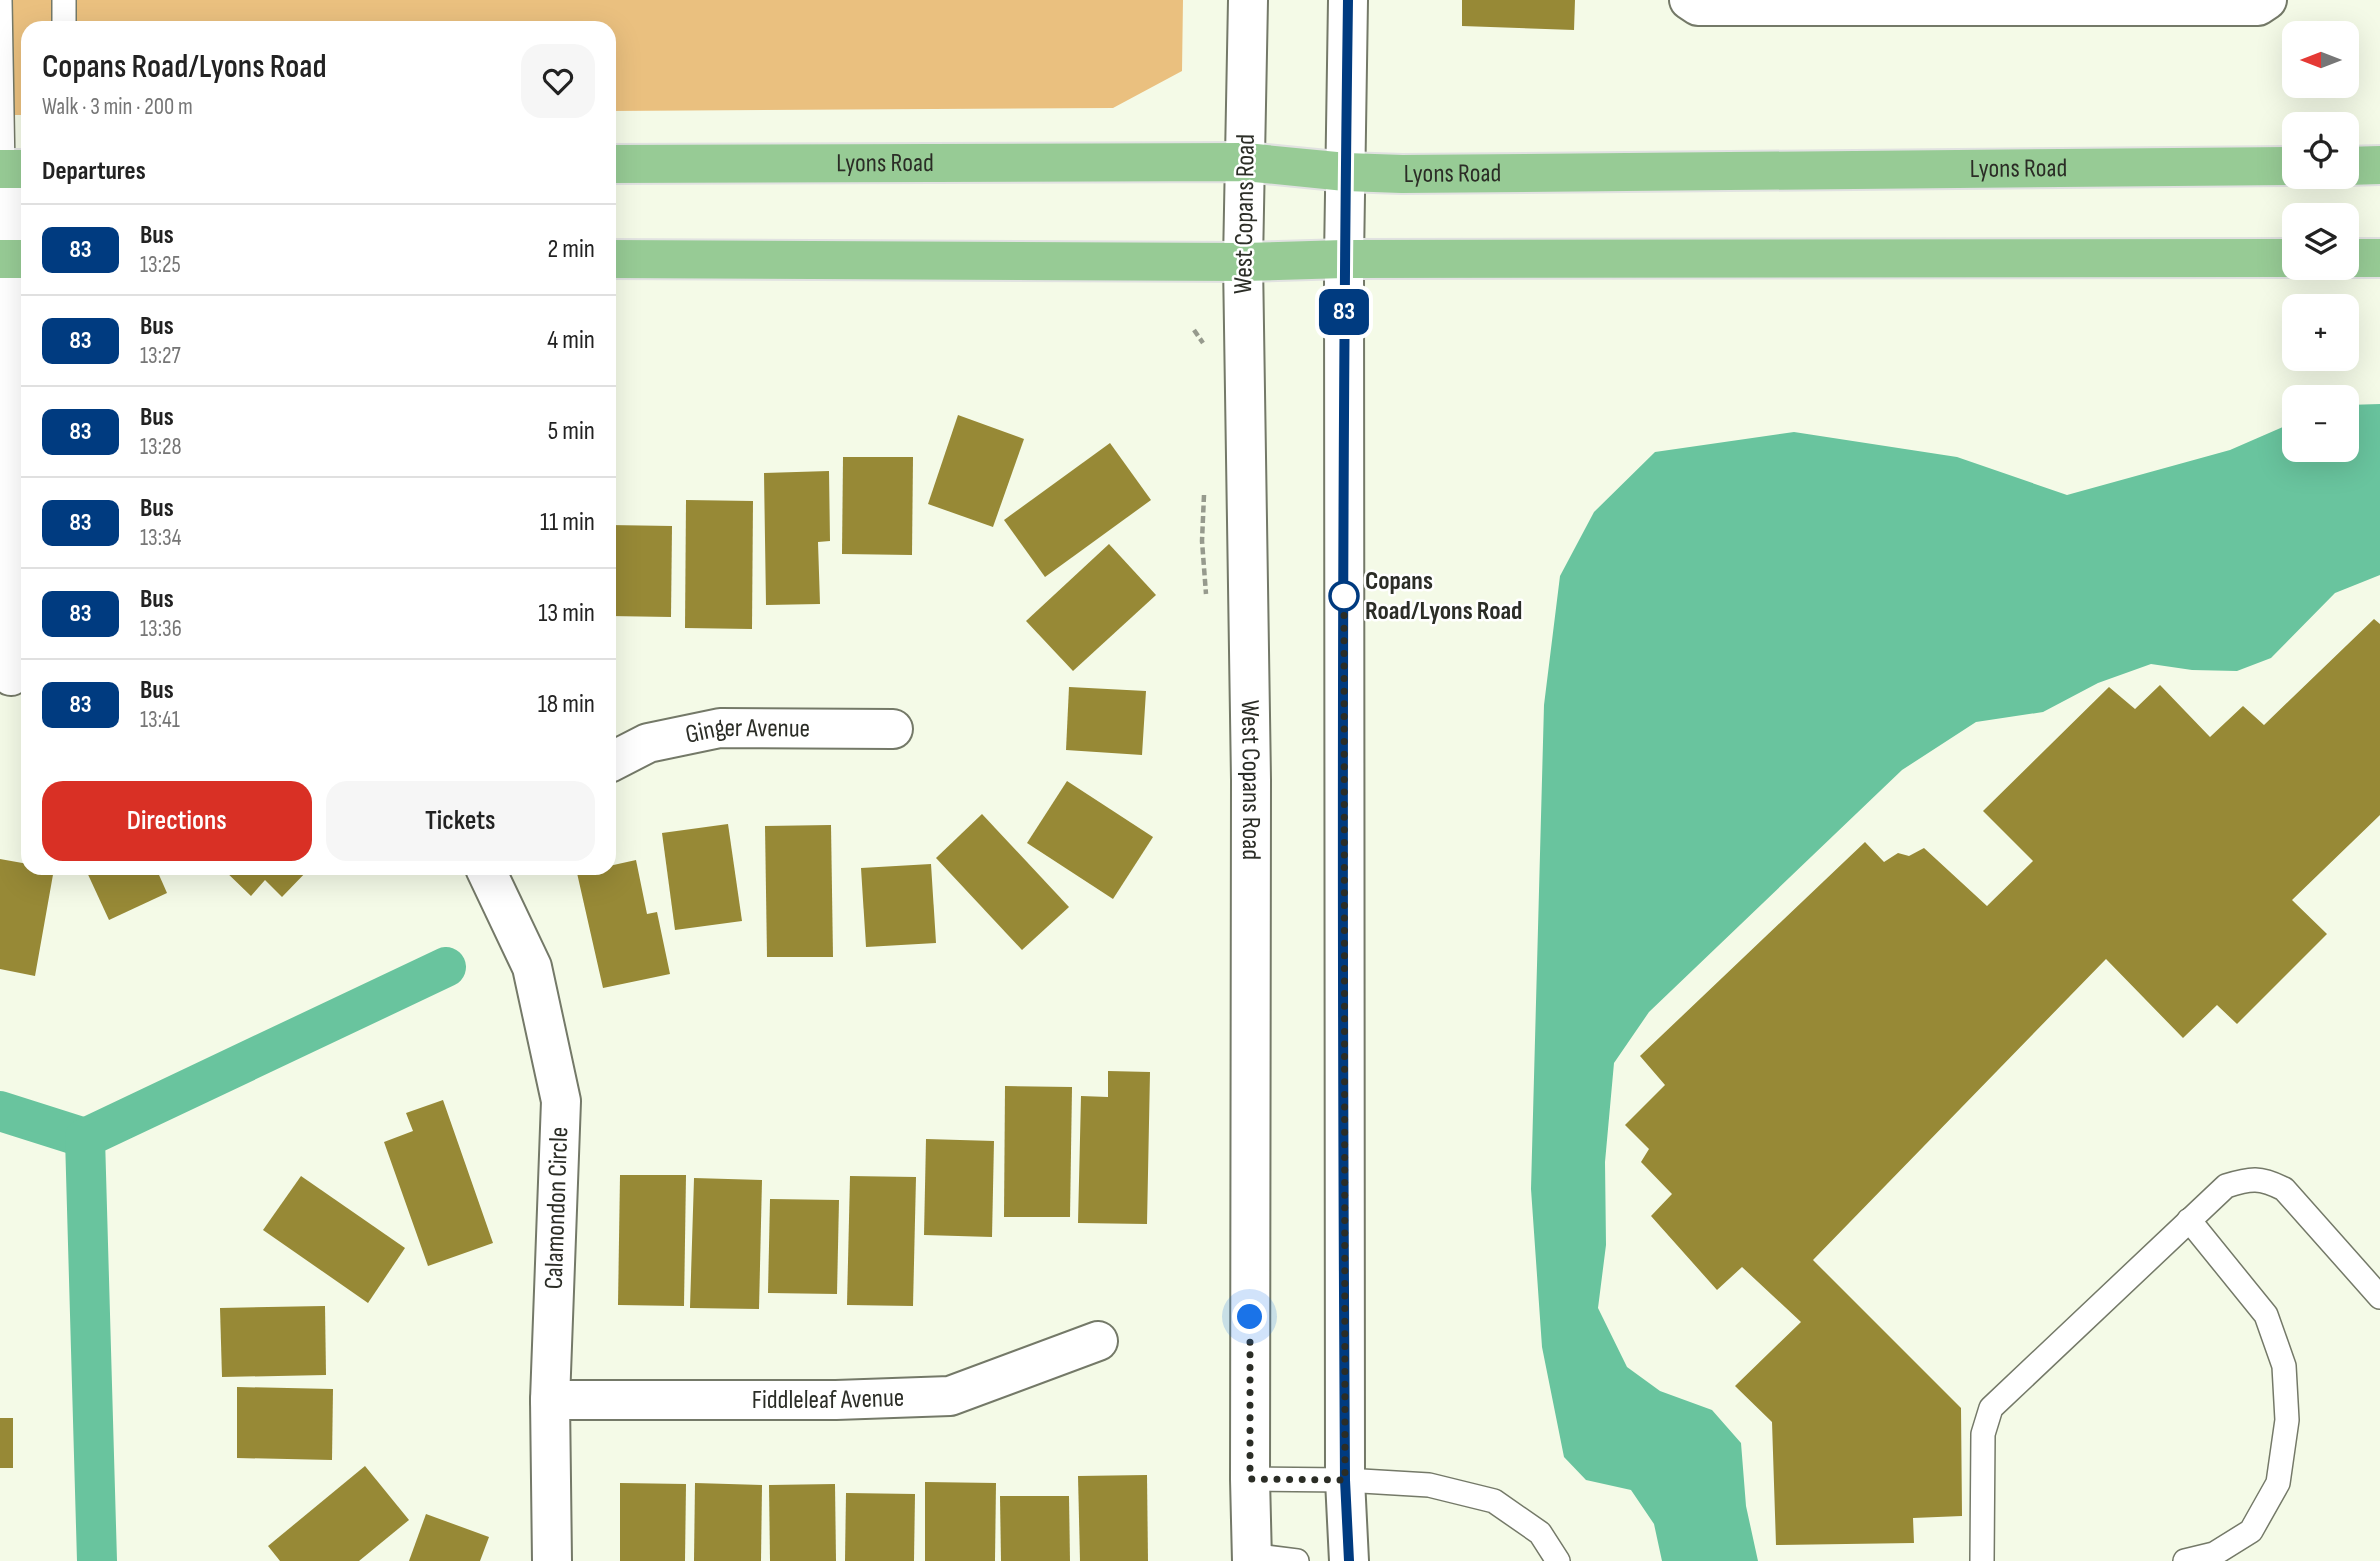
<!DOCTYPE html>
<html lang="en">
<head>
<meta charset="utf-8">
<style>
	:root { --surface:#fff; --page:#f6f6f6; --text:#222; --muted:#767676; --line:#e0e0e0; --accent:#d93025 }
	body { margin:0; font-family:"Sofia Sans Condensed",sans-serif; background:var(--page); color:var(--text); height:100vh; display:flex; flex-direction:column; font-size:26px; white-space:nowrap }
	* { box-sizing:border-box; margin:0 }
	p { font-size:23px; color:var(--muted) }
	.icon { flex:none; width:38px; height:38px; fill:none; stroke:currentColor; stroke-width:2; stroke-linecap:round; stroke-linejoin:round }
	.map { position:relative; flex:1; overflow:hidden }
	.details { position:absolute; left:21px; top:21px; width:595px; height:854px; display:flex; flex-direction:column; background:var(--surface); border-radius:21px; box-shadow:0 7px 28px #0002 }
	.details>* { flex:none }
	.badge { padding:0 14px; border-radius:10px; font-size:24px; line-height:46px }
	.needle { width:46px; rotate:270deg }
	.buttons { position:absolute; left:2282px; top:21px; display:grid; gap:14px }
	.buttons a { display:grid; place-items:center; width:77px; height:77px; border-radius:14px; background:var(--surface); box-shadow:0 7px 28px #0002; font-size:35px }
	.you { position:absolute; width:35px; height:35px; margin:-18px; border:5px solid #fff; border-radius:50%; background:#1a73e8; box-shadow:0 0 0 10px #1a73e833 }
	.map>.badge { position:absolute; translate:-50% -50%; box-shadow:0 0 0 4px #fff }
	h2 { padding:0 21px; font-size:26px; line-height:63px }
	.round { display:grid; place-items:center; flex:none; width:74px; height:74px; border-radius:21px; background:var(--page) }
	.headline { display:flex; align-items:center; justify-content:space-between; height:119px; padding:0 21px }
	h1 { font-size:33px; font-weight:600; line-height:52px }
	.primary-button { display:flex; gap:14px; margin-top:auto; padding:14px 21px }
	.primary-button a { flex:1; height:80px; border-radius:21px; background:var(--accent); color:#fff; font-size:28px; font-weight:600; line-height:80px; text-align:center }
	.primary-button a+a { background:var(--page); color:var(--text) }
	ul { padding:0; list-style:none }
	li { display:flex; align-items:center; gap:21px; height:91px; padding:0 21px; border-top:2px solid var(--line) }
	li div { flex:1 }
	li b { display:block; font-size:26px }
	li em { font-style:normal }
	li .badge { min-width:77px; font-weight:700; text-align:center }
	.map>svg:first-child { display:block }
	.green { fill:#eac07f }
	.water { fill:#69c49e }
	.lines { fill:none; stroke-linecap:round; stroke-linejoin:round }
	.canal { stroke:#69c49e; stroke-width:40 }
	.building { fill:#978936 }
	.lane-casing { stroke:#747968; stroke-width:26 }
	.street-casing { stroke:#747968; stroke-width:42 }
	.secondary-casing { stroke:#747968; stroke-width:42 }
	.primary-casing { stroke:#e1e2e1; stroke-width:42 }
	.path { stroke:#969a8d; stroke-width:4.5; stroke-dasharray:7 3.5; stroke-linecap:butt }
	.lane { stroke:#fff; stroke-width:23 }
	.street { stroke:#fff; stroke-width:38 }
	.secondary { stroke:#fff; stroke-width:38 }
	.primary { stroke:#97cb95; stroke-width:38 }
	.line-casing { stroke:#fff; stroke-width:16 }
	.line { stroke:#003b80; stroke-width:10 }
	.walk { stroke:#2b2d26; stroke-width:7; stroke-dasharray:0 12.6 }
	.stop-dot { fill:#fff; stroke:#003b80; stroke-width:3.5 }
	.labels { text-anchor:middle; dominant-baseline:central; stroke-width:5; stroke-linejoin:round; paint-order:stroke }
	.street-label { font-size:26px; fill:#2b2d26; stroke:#fff }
	.stop-label { font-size:26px; font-weight:bold; fill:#2b2d26; stroke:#fff; text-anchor:start }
</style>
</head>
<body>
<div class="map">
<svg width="2380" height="1561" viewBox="0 0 2380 1561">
	<rect width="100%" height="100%" fill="#f4fae7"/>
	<polygon class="green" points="0,0 1183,0 1182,71 1113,108 609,111 609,28 28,28 28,115 0,115"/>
	<polygon class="water" points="2380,404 2380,575 2335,593 2271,658 2237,671 2192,670 2151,664 2098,683 2043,712 1976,722 1902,770 1649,1012 1614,1063 1605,1162 1606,1245 1598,1308 1627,1367 1660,1391 1712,1410 1741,1443 1746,1506 1758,1561 1662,1561 1654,1524 1631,1490 1586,1480 1564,1457 1542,1347 1531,1189 1544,705 1560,576 1594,512 1655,452 1794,432 1957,457 2067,495 2230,450 2294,422 2294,450 2347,450 2347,405"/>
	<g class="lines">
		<g class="canal">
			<polyline points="0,1111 85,1138"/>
			<polyline points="97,1561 85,1138 446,967"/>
		</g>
	</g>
	<g class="building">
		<polygon points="1462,0 1575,0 1574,30 1462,26"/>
		<polygon points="958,415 1024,439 993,527 928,504"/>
		<polygon points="1110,443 1151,500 1045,577 1004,520"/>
		<polygon points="843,457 913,457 912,555 842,554"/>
		<polygon points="829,471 830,541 818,542 820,604 766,605 764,473"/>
		<polygon points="686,500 753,501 752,629 685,628"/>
		<polygon points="609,525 672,526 671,617 609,616"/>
		<polygon points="1109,544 1156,595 1073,671 1026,621"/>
		<polygon points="2374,619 2380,624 2380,815 2292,900 2327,934 2237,1024 2217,1005 2183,1038 2106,959 1813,1260 1961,1408 1962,1516 1913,1518 1914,1543 1776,1545 1772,1422 1735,1386 1801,1322 1742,1267 1717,1290 1651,1216 1672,1194 1641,1162 1649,1149 1625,1125 1665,1085 1640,1056 1865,842 1884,862 1898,853 1909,856 1924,848 1987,906 2033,861 1983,811 2109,687 2135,709 2160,685 2210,737 2243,706 2264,725"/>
		<polygon points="1069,687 1146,691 1142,755 1066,750"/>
		<polygon points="1067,781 1153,837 1113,899 1027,843"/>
		<polygon points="982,814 1069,907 1022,950 936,858"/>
		<polygon points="728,824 742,921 675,930 662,833"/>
		<polygon points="831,825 833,957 767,957 765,826"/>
		<polygon points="0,859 28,864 28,868 54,869 35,976 0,969"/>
		<polygon points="636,860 647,914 657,912 670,974 603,988 577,873 609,868 609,866"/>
		<polygon points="931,864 936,943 866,947 861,868"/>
		<polygon points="85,868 156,868 167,893 109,920"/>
		<polygon points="222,868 310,868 282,897 265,880 251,896"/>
		<polygon points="1108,1071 1150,1072 1147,1224 1078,1223 1081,1096 1108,1097"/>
		<polygon points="1005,1086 1072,1087 1070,1217 1004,1217"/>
		<polygon points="443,1100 493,1243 428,1266 384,1142 413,1131 406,1113"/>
		<polygon points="926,1139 994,1141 992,1237 924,1235"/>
		<polygon points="620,1175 686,1175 684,1306 618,1305"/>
		<polygon points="301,1176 405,1248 368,1303 263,1230"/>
		<polygon points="850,1176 916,1177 913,1306 847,1305"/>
		<polygon points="694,1178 762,1180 759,1309 690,1308"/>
		<polygon points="770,1199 839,1200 837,1294 768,1293"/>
		<polygon points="325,1306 326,1375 222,1377 220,1308"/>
		<polygon points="237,1387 333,1389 332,1460 237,1458"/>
		<rect x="0" y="1418" width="13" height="50"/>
		<polygon points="365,1466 409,1520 359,1561 280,1561 268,1546"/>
		<polygon points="1147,1475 1148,1561 1080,1561 1078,1476"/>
		<polygon points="925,1482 996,1483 995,1561 925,1561"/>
		<polygon points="620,1483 686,1484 685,1561 620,1561"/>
		<polygon points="695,1483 762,1485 761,1561 694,1561"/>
		<polygon points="835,1484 836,1561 770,1561 769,1485"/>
		<polygon points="846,1493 915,1494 914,1561 845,1561"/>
		<polygon points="1000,1496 1069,1496 1070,1561 1001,1561"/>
		<polygon points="426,1514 489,1537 480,1561 409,1561"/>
	</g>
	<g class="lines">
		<g class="lane-casing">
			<g id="lane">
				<polyline points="0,0 3,169"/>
				<polyline points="64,0 64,28"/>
				<polyline points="1250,1479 1345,1480 1429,1485 1494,1501 1540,1533 1558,1561"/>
				<polyline points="1251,1555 1297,1561"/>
				<path d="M1982,1561L1983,1434L1991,1408L2226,1186C2251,1178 2260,1177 2284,1189L2380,1297"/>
				<polyline points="2185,1561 2214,1554 2251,1531 2278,1483 2287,1420 2284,1366 2266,1315 2189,1220"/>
			</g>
		</g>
		<g class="street-casing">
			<g id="street">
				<polyline points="1689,0 1698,6 2258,6 2267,0"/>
				<polyline points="3,169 11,676"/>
				<path id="s1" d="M609,763L648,743L720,728L893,729"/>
				<polyline points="485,868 532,967 561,1101 550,1400 552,1561"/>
				<path id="s2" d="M550,1400H836L950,1396L1098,1341"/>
			</g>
		</g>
		<g class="secondary-casing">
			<g id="secondary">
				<path id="s3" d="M1248,0L1243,262L1251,780L1250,1479L1252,1561"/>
				<polyline points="1348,0 1344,259 1345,1480 1349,1561"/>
			</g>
		</g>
		<g class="primary-casing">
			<g id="primary">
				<path id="s4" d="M609,164L1245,162L1346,172L1402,174L2294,166"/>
				<polyline points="2347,166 2380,165"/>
				<polyline points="0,169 28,169"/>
				<polyline points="2347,258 2380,258"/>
				<polyline points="0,259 28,259"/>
				<polyline points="609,259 1243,262 1344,259 2294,258"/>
			</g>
		</g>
		<g class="path">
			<polyline points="1194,330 1203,343"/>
			<polyline points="1204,495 1202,541 1206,594"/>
		</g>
		<use href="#lane" class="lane"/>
		<use href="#street" class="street"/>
		<use href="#secondary" class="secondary"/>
		<use href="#primary" class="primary"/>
	</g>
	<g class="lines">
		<g class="line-casing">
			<path id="line" d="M1348,0C1341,493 1342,987 1345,1480L1349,1561"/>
		</g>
		<use href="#line" class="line"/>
		<polyline class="walk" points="1250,1317 1250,1479 1345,1480 1344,588 1344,596"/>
	</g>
	<circle class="stop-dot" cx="1344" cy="596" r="14"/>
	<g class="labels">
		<g class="street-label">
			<text stroke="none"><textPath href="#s4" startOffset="276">Lyons Road</textPath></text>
			<text stroke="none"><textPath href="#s4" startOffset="1410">Lyons Road</textPath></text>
			<text stroke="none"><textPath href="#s4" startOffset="844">Lyons Road</textPath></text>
			<text transform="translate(1245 214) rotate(-89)">West Copans Road</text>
			<text stroke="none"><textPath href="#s1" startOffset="145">Ginger Avenue</textPath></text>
			<text stroke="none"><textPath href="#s3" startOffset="780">West Copans Road</textPath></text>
			<text transform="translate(557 1208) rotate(-88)">Calamondon Circle</text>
			<text stroke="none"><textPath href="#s2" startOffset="278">Fiddleleaf Avenue</textPath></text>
		</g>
		<g class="stop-label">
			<text x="1365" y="581">Copans<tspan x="1365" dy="30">Road/Lyons Road</tspan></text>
		</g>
	</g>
</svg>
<div class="buttons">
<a><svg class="needle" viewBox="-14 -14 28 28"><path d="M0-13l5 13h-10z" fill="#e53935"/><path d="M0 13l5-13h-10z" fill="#767676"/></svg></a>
<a><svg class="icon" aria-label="locate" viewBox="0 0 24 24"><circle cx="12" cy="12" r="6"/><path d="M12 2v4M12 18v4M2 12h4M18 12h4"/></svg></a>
<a><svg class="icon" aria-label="layers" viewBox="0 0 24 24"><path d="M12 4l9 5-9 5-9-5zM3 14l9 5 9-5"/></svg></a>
<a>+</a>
<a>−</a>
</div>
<div class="you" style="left:1250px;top:1317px"></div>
<b class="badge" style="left:1344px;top:312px;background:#003b80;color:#fff">83</b>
<section class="details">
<div class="headline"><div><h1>Copans Road/Lyons Road</h1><p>Walk · 3 min · 200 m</p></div><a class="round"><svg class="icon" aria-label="heart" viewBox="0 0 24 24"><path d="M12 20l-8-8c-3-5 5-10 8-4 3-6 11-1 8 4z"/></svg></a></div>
<h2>Departures</h2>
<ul>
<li><span class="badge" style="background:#003b80;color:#fff">83</span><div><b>Bus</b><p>13:25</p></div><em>2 min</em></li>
<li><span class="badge" style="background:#003b80;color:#fff">83</span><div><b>Bus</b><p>13:27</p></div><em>4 min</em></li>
<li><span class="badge" style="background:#003b80;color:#fff">83</span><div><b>Bus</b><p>13:28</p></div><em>5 min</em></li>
<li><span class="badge" style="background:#003b80;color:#fff">83</span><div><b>Bus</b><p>13:34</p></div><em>11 min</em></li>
<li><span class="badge" style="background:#003b80;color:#fff">83</span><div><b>Bus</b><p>13:36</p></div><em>13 min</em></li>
<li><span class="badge" style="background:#003b80;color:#fff">83</span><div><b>Bus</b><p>13:41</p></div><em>18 min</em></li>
</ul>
<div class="primary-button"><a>Directions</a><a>Tickets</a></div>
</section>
</div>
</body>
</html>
